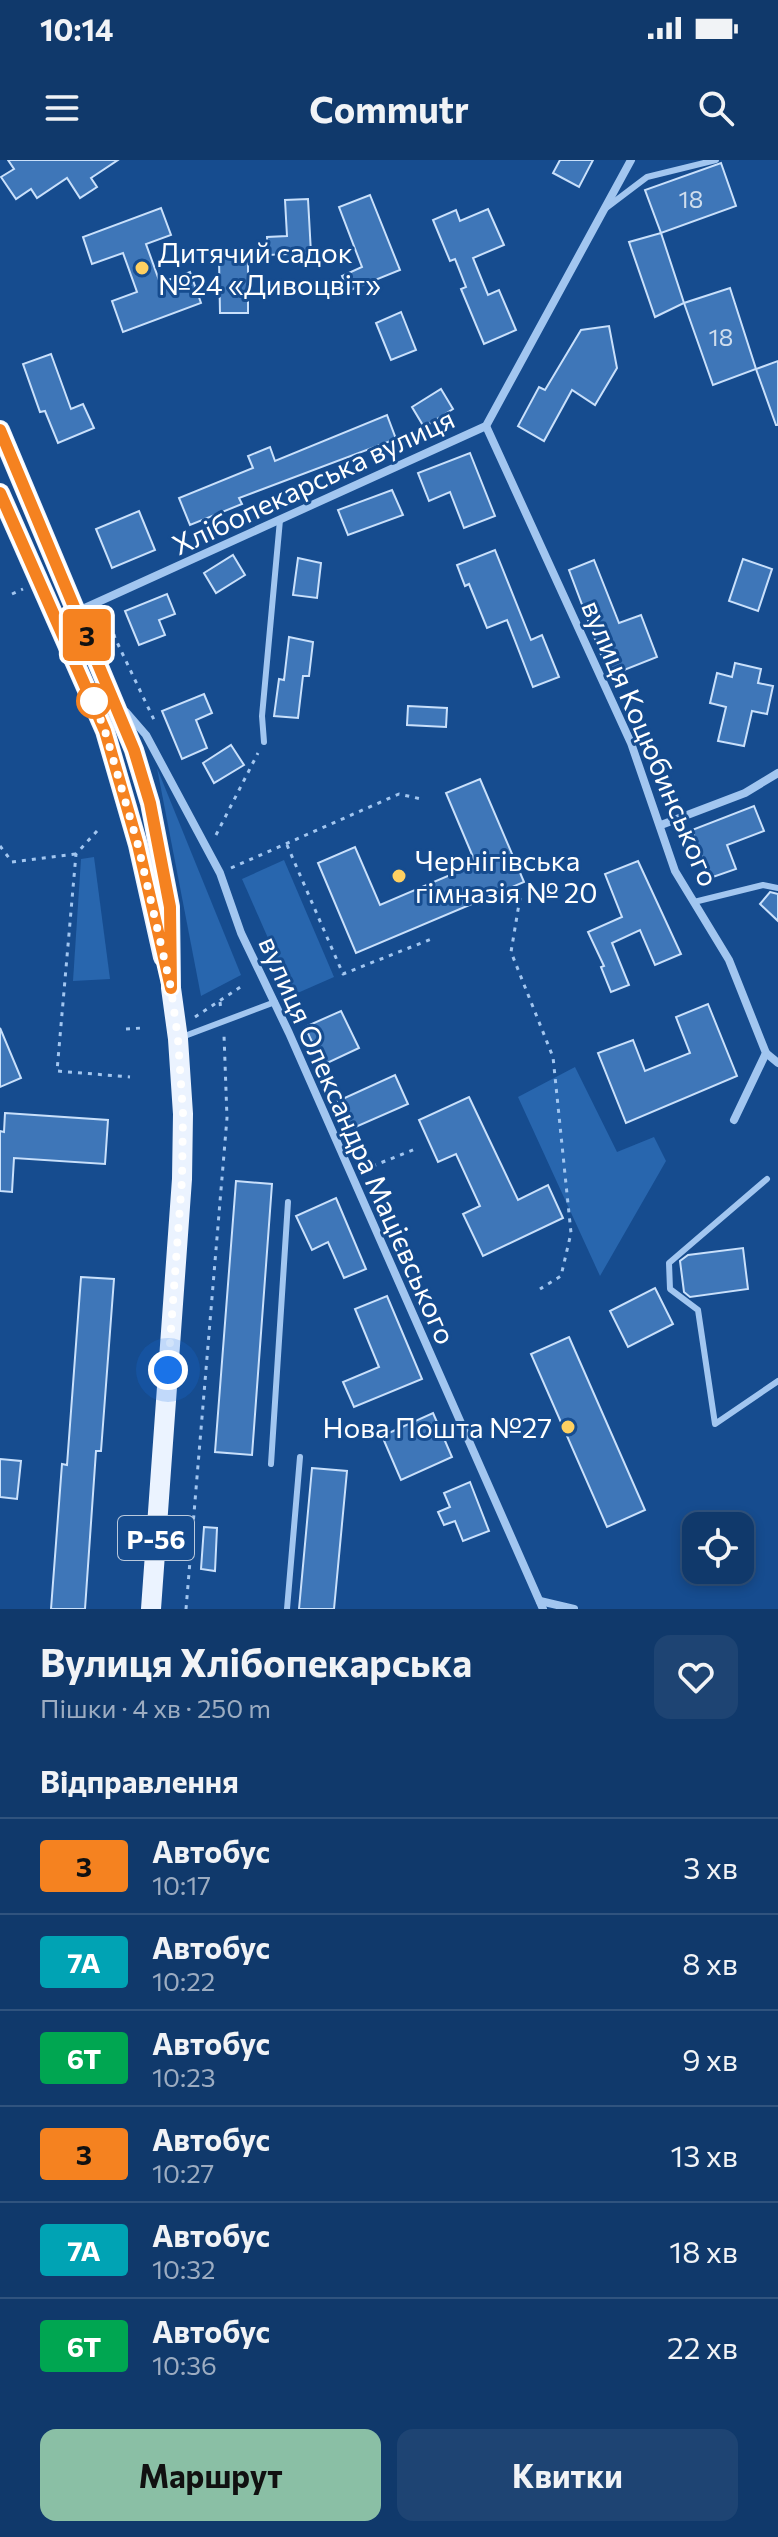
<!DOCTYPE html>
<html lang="uk">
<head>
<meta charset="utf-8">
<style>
	:root { --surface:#10396b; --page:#1e4473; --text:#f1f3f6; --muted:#9cacc1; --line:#30537e; --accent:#8abfa5 }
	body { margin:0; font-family:Commissioner,sans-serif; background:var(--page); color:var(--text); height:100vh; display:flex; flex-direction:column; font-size:30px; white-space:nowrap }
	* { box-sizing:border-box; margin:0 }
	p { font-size:26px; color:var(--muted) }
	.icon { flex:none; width:44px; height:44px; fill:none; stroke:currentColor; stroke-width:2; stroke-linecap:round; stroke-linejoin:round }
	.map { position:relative; height:1449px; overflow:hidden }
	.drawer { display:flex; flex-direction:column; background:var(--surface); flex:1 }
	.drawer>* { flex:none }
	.badge { padding:0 16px; border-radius:6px; font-size:28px; line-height:52px }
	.tools { position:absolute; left:682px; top:1352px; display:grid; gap:16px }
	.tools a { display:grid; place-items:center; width:72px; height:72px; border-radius:16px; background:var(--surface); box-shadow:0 4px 12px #0003,0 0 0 2px var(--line); font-size:40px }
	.you { position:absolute; width:40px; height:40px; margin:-20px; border:6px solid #fff; border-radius:50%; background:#1a73e8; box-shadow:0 0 0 12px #1a73e833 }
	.map>.badge { position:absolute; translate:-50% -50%; box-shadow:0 0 0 4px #fff }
	h2 { padding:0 40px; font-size:30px; line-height:72px }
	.round { display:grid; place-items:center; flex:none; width:84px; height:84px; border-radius:16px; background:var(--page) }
	.headline { display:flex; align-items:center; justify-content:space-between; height:136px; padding:0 40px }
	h1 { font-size:38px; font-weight:700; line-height:60px }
	.button { display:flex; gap:16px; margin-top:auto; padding:16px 40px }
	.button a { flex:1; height:92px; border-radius:16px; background:var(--accent); color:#111; font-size:32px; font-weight:700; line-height:92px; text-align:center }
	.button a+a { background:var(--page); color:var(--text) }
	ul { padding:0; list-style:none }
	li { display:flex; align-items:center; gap:24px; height:96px; padding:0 40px; border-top:2px solid var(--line) }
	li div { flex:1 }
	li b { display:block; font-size:30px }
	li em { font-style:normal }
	li .badge { min-width:88px; font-weight:700; text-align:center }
	.status { display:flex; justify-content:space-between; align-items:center; height:56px; padding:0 40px; background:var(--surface); direction:ltr }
	.status svg { height:22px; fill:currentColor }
	header { display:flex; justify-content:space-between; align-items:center; height:104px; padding:0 40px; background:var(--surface); font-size:36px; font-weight:700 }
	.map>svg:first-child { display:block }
	.green { fill:#2866ae }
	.building { fill:#3e76b8; stroke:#c9e0fb; stroke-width:2 }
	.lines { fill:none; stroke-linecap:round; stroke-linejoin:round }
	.path { stroke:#a2c6f0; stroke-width:3; stroke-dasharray:4 6; stroke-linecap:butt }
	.service { stroke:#a2c6f0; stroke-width:6 }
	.minor { stroke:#a2c6f0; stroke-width:8 }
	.primary { stroke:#ebf3ff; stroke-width:20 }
	.line-casing { stroke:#fff; stroke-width:18 }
	.line { stroke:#f58220; stroke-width:12 }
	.walk { stroke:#fff; stroke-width:8; stroke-dasharray:0 14.4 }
	.poi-dot { fill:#ffd061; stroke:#164c8f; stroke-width:3 }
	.stop-dot { fill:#fff; stroke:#f58220; stroke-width:4 }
	.labels { text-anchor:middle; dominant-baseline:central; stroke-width:6; stroke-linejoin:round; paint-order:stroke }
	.number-label { font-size:24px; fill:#cfdded }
	.shield { fill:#164c8f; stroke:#b9c9dd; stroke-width:2 }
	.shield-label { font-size:26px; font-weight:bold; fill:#fff }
	.poi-label { font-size:28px; fill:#fff; stroke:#164c8f; text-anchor:start }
	.street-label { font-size:28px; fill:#fff; stroke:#164c8f }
</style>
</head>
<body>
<div class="status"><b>10:14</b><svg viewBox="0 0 49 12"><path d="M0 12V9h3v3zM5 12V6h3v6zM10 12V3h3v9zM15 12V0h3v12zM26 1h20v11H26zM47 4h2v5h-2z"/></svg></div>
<header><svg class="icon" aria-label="menu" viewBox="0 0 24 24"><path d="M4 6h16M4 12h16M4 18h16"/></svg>Commutr<svg class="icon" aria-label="search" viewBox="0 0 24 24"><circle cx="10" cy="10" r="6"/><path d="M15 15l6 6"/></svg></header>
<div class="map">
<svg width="778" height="1449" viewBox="0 0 778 1449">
	<rect width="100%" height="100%" fill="#164c8f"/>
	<g class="green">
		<polygon points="157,608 241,815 201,836"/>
		<polygon points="94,697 110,819 73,821 81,699"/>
		<polygon points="284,700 334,817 293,835 242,719"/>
		<polygon points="575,907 617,992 654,977 666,1001 600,1116 518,937"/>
	</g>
	<g class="building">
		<polygon points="8,0 118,0 91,18 97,27 80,38 67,18 37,38 31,29 16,39 1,17 14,9"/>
		<polygon points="560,0 593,0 579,27 553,13"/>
		<polygon points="721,3 736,46 661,73 645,30"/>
		<polygon points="370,35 400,110 348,131 342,116 362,107 339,47"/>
		<polygon points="308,39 311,93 268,95 267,77 287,76 285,40"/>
		<polygon points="161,48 171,75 146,84 160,123 190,112 201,143 123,172 112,141 137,132 123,93 92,104 83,77"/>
		<polygon points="488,49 504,85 473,98 488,135 499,130 516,170 484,184 461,129 466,127 455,99 450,101 433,60 456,50 460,61"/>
		<polygon points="661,73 684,143 655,157 629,82"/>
		<polygon points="219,98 248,98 248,153 220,153"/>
		<polygon points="730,128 756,209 713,225 684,143"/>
		<polygon points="401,152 416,190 391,200 376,163"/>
		<polygon points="609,166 617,208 595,245 572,230 544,281 518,266 539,227 545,230 581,170"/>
		<polygon points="51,194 71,249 83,244 94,268 58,283 45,251 40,252 23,204"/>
		<polygon points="778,201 778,265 776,265 756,209"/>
		<polygon points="441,229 453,249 424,267 412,247"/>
		<polygon points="387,255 396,279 239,338 242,344 190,365 179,338 253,308 248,296 270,287 275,301"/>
		<polygon points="470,293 495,356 464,368 450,332 429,341 418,313"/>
		<polygon points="392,330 403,355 348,375 338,350"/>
		<polygon points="139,351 155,390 112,408 96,369"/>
		<polygon points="495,390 531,480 542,475 559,517 533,527 507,460 487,468 469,424 465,426 457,405"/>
		<polygon points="233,395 245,415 216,433 204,413"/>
		<polygon points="298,398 321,403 317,438 293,435"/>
		<polygon points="743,399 772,409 758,451 729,441"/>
		<polygon points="594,400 619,463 641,455 657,497 609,516 569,410"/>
		<polygon points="167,434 175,454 159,460 165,475 139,485 125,451"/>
		<polygon points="289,477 313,482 309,516 303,516 298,558 274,556 279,519 284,520"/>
		<polygon points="735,503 761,509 758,523 773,526 767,554 752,551 744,586 718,581 726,547 710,543 717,513 732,517"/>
		<polygon points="204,534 212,553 196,560 207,588 182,599 162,551"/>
		<polygon points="408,546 447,548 446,567 407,565"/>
		<polygon points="231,585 244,605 214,623 203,603"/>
		<polygon points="480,619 524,722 356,793 318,703 355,687 380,745 476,704 446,633"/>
		<polygon points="754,646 764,671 727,685 736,709 710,718 692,670"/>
		<polygon points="638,701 681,794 655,805 640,770 612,783 629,825 611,832 601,807 604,806 588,772 622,757 605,714"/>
		<polygon points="770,732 778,734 778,761 760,744"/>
		<polygon points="708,844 737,916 626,963 598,893 633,880 645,911 690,893 676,857"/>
		<polygon points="341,851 359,888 323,905 305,867"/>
		<polygon points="0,868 21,918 0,927"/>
		<polygon points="395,915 408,944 351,969 338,941"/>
		<polygon points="469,937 518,1040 548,1025 563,1058 483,1096 463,1054 480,1046 456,994 438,1002 419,960"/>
		<polygon points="5,953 108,960 105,1004 14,998 12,1032 0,1031 0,971 4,972"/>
		<polygon points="236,1021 272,1024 252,1295 215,1292"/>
		<polygon points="336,1038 366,1109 344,1118 328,1082 312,1090 296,1056"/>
		<polygon points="743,1088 748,1129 690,1137 684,1132 680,1101 688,1095"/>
		<polygon points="81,1117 114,1119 101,1291 96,1291 85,1449 51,1449 62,1304 67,1305"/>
		<polygon points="655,1128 673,1164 628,1187 610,1151"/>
		<polygon points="387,1136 422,1219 354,1247 343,1222 379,1207 355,1149"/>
		<polygon points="569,1177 645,1350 607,1367 531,1194"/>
		<polygon points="433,1253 452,1297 401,1320 382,1276"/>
		<polygon points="0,1299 21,1301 17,1339 0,1337"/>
		<polygon points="312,1308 347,1311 334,1449 299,1449"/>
		<polygon points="470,1322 489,1371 463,1381 455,1361 444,1365 438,1352 450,1347 444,1333"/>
		<polygon points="204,1367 217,1368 215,1411 201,1409"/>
	</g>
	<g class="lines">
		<g class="path">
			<polyline points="12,434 23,429"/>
			<polyline points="108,455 115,478 156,564"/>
			<polyline points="97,671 76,694 57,911 130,917"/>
			<polyline points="216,675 258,593"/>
			<polyline points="287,685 343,814 434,778"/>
			<polyline points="0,686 12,702 76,694"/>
			<polyline points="231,708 399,634 421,639"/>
			<polyline points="520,738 511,792 553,897 571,1073 561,1116 540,1129"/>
			<polyline points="220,842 221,851"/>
			<polyline points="195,857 242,826"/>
			<polyline points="126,869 142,868"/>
			<polyline points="363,1010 415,989"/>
			<polyline points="186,1449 227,958 224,875"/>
		</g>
		<g class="service">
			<polyline points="606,48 647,17 716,0"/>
			<polyline points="264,582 262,556 280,360"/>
			<polyline points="694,742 763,725 778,728"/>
			<polyline points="182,877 275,842"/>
			<polyline points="767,1019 669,1103 670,1129 698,1150 715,1264 778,1221"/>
			<polyline points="271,1304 288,1042"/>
			<polyline points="287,1449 300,1297"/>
		</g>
		<g class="minor">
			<polyline points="486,266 631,583 675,711 729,800 766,893 734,960"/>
			<polyline points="76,452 486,266 631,0"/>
			<polyline points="126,552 146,575 220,713 241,773 289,873 543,1449"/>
			<polyline points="661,665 745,633 778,613"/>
			<polyline points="766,893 778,903"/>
			<polyline points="540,1441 574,1449"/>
		</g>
		<g class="primary">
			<polyline points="0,270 134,590 150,643 170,747 171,828 178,879 183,954 182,1019 151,1449"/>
			<polyline points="0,333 105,571 138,685 163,797"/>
		</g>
	</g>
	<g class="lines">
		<g class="line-casing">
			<polyline id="line" points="0,270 134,590 150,643 170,747 171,828 138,685 105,571 0,333"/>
		</g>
		<use href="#line" class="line"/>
		<polyline class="walk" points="94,541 92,537 105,571 138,685 171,828 178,879 183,954 182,1019 168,1210"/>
	</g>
	<g class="poi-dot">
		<circle cx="142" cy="108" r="8"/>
		<circle cx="399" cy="716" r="8"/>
		<circle cx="568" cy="1267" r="8"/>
	</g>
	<circle class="stop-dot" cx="94" cy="541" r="16"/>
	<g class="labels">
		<g class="number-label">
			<text x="691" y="38">18</text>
			<text x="721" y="176">18</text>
		</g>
		<rect class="shield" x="118" y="1356" width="76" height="44" rx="6"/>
		<g class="shield-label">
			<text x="156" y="1378">Р-56</text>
		</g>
		<g class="poi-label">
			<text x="158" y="92">Дитячий садок<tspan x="158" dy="32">№24 «Дивоцвіт»</tspan></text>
			<text x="415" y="700">Чернігівська<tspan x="415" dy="32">гімназія № 20</tspan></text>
			<text x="552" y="1267" text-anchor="end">Нова Пошта №27</text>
		</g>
		<g class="street-label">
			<text transform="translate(313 321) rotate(-25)">Хлібопекарська вулиця</text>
			<text transform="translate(651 583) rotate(67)">вулиця Коцюбинського</text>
			<text transform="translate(358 980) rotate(66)">вулиця Олександра Мацієвського</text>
		</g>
	</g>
</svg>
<div class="tools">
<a><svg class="icon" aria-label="locate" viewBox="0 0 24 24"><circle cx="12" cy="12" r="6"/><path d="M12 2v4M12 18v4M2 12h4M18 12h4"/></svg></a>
</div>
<div class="you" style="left:168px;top:1210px"></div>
<b class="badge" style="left:87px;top:475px;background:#f58220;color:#111">3</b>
</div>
<section class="drawer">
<div class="headline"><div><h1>Вулиця Хлібопекарська</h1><p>Пішки · 4 хв · 250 m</p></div><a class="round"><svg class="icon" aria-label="heart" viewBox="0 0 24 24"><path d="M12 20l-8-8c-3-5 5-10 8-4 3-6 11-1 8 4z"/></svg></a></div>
<h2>Відправлення</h2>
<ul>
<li><span class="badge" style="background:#f58220;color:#111">3</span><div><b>Автобус</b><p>10:17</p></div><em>3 хв</em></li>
<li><span class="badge" style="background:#00a3b4;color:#fff">7А</span><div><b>Автобус</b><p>10:22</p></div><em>8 хв</em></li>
<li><span class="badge" style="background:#00a651;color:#fff">6Т</span><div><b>Автобус</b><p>10:23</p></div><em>9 хв</em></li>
<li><span class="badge" style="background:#f58220;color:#111">3</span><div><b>Автобус</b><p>10:27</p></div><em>13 хв</em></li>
<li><span class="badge" style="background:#00a3b4;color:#fff">7А</span><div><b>Автобус</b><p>10:32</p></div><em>18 хв</em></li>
<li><span class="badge" style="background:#00a651;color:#fff">6Т</span><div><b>Автобус</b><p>10:36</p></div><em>22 хв</em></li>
</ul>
<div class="button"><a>Маршрут</a><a>Квитки</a></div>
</section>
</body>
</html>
